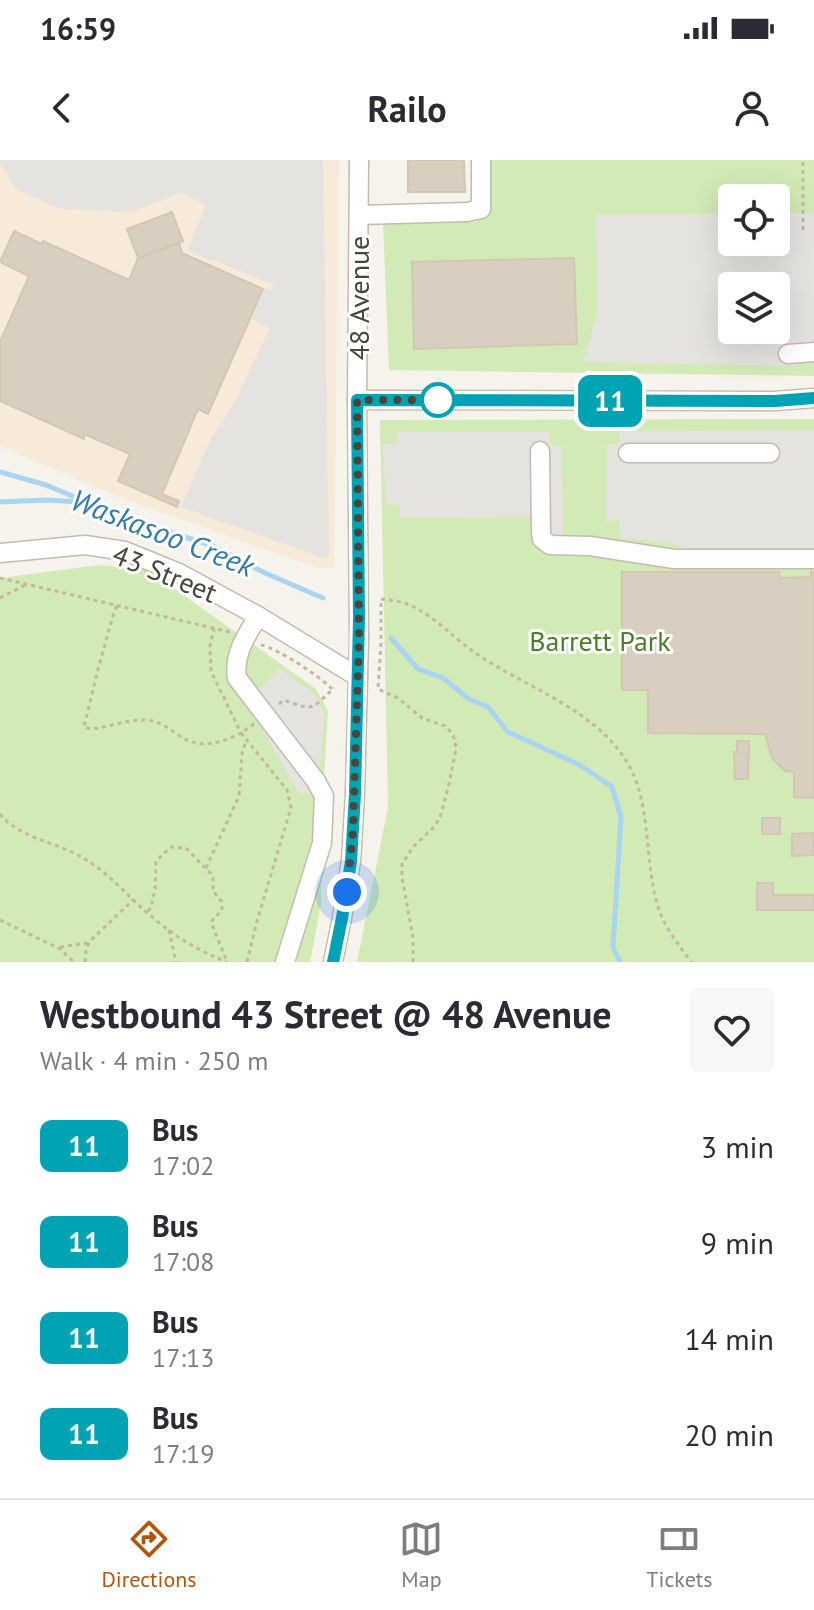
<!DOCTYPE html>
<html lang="en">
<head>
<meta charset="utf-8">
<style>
	:root { --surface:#fff; --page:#f7f7f7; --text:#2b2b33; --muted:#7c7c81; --line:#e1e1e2; --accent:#b45309 }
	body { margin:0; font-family:"PT Sans",sans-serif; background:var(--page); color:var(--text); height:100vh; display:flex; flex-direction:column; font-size:30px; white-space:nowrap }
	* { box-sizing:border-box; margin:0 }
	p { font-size:26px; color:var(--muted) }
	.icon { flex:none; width:44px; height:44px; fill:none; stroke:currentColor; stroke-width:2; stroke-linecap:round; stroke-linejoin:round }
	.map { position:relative; height:802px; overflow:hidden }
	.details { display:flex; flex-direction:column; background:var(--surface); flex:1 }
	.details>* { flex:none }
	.badge { padding:0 16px; border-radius:12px; font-size:28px; line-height:52px }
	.controls { position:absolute; left:718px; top:24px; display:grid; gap:16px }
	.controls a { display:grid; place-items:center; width:72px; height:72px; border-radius:8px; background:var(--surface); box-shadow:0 8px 32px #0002; font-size:40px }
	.you { position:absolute; width:40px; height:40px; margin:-20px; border:6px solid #fff; border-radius:50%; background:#1a73e8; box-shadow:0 0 0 12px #1a73e833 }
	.map>.badge { position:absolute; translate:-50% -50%; box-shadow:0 0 0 4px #fff }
	.round { display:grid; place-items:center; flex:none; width:84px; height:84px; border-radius:8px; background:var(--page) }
	.summary { display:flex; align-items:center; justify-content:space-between; height:136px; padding:0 40px }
	h1 { font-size:38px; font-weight:600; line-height:60px }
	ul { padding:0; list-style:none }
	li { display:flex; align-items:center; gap:24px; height:96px; padding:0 40px }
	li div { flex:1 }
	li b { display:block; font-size:30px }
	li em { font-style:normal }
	li .badge { min-width:88px; font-weight:700; text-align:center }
	.status { display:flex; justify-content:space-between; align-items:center; height:56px; padding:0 40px; background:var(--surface); direction:ltr }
	.status svg { height:22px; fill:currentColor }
	header { display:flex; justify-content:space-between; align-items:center; height:104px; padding:0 40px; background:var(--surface); font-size:36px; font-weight:600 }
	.tab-bar { display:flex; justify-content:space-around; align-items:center; height:112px; border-top:2px solid var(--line); background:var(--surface); font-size:22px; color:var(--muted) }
	.tab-bar a { display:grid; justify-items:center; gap:4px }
	.tab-bar .on { color:var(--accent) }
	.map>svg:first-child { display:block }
	.commercial { fill:#f7ead8 }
	.green { fill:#d2eab5; fill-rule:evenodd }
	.parking { fill:#e5e3e0; fill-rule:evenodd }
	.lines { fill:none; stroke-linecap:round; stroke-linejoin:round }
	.stream { stroke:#a9d4f2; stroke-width:5 }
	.building { fill:#d8cfc1; stroke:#d3c7b4; stroke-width:2 }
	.minor-casing { stroke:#c2bbae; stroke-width:21 }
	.path { stroke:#c4b79f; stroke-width:3; stroke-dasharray:4 4; stroke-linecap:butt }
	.minor { stroke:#fff; stroke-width:18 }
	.line-casing { stroke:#fff; stroke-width:18 }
	.line { stroke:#00a3b4; stroke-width:12 }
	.walk { stroke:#4b4439; stroke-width:8; stroke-dasharray:0 14.4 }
	.stop-dot { fill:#fff; stroke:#00a3b4; stroke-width:4 }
	.labels { text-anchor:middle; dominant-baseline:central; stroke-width:6; stroke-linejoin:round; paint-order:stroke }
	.street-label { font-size:28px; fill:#4b4439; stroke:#fff }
	.park-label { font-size:28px; fill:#4a7f2a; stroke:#fff }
	.water-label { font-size:30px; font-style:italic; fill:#2e7ab2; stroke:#fff }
</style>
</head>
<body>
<div class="status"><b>16:59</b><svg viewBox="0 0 49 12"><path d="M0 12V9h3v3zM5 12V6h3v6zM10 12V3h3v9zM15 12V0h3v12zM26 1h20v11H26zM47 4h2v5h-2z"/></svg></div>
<header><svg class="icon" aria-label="back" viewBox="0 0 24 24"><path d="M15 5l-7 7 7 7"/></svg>Railo<svg class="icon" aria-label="person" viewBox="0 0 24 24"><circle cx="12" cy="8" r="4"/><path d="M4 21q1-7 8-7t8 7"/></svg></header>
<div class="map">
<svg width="814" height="802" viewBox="0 0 814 802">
	<rect width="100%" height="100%" fill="#f6f3ec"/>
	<polygon class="commercial" points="0,0 339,0 334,408 318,408 126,340 0,286"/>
	<g class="green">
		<path d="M476,0H814V216L389,210L383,62H476ZM732,38H776V82H732ZM732,126H776V170H732Z"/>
		<polygon points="814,259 814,802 357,802 388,647 380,260"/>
		<polygon points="100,405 148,410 316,529 328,551 322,653 321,744 310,802 0,802 0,418"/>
	</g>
	<g class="parking">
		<polygon points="0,0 323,0 329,393 326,399 181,347 211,278 233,245 270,168 252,159 265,128 271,130 273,125 217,101 209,100 194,94 188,88 206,45 181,33 131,52 60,49 17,30 0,4"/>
		<path d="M776,53H814V201L790,206L583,202L597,155L596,54H732V82H776ZM732,126H776V170H732Z"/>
		<polygon points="814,270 814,388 682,388 664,381 620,379 619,360 606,361 607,284 619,284 619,271"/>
		<polygon points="397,272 550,272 550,285 562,286 563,378 532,377 532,357 400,358 400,345 386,345 383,284 397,284"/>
		<polygon points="279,509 313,532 324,551 318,635 298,632 247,542"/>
	</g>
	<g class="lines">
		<g class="stream">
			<polyline points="0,312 46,325 132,361 211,385 265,413 323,438"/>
			<polyline points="0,342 45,340 83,342"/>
			<polyline points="391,478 418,509 443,518 469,539 488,547 508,572 580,605 612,627 621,657 613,787 620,802"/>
		</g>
	</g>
	<g class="building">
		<polygon points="408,0 464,0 465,32 408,32"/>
		<polygon points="172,52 183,81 138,98 127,69"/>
		<polygon points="14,71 42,84 43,81 129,120 138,98 179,83 182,93 263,129 208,254 198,249 162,334 179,341 177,347 118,321 130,294 84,274 84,279 0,241 0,182 29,116 0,102"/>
		<polygon points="574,98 577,184 414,189 412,102"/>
		<polygon points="622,412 779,412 780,418 811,417 811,412 814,412 814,638 794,637 794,612 785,611 772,598 765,574 648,573 648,530 622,530"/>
		<polygon points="737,581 749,581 748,619 735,619 734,592 737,592"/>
		<rect x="762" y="658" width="18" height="16"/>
		<polygon points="813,673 813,695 792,696 792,674"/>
		<polygon points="757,723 773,723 773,735 814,735 814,750 757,750"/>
	</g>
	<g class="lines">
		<g class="minor-casing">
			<g id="minor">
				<polyline points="359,55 467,52 481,49 481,0"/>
				<polyline points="788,194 814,192"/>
				<polyline points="357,240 775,241 814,238"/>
				<polyline points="540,291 541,373 542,379 550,385 590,386 674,399 814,399"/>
				<polyline points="628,293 770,293"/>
				<polyline points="0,393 85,385 125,391 179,413 258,456 358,517"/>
				<path d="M258,456C247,475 233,494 237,518L316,621L324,636L322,683L285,802"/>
				<polyline points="333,802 342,758 351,701 355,634 359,477 357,240 359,0"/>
			</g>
		</g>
		<g class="path">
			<polyline points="803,70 803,0"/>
			<polyline points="0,418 230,472"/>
			<polyline points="0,438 25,425"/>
			<path d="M117,446L114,452L97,513L84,567L91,569C111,567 132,557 153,561C164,564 172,571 181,577C201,589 221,583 241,573L211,511L210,486L214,468"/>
			<path d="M261,485C277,488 321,517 332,529"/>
			<path d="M279,544L284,540C315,552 311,549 334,528"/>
			<path d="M0,654C19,677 50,681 76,694C109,711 129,739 157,761C180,780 200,791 227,802"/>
			<polyline points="206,708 239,636 242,594 246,580"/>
			<polyline points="148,751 152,746 152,737 155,733 156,701 171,687 186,688 213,716 213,731 222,742 222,750 211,762 227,802"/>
			<polyline points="0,760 60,789 74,802"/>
			<polyline points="169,770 176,802"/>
			<polyline points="60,787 87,783"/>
			<polyline points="85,802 86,790 89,782 134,739"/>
			<polyline points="247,802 257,761 291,648 287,630 241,573 254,564"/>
			<path d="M413,802V778L402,717V704L413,687L433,668L440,658L449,624L456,589L455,580L451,572L445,566L422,558L398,538L378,529L381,483V439C389,440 397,441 405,443C432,453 452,477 474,492C528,530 608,552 635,618C651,660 645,708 659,750C666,769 679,785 691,802"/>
		</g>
		<use href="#minor" class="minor"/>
	</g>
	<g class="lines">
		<g class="line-casing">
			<polyline id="line" points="333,802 342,758 351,701 355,634 359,458 357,240 775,241 814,238"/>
		</g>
		<use href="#line" class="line"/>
		<polyline class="walk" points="347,732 353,670 359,477 357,240 441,240 438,240"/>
	</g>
	<circle class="stop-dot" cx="438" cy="240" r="16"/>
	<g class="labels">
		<g class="street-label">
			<text transform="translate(358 138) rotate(-90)">48 Avenue</text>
			<text transform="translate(165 413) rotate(22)">43 Street</text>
		</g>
		<g class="park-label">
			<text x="600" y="480">Barrett Park</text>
		</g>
		<g class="water-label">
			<text transform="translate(163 372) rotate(21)">Waskasoo Creek</text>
		</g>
	</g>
</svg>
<div class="controls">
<a><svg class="icon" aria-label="locate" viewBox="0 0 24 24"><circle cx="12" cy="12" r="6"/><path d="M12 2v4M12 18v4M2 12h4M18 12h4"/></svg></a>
<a><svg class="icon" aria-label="layers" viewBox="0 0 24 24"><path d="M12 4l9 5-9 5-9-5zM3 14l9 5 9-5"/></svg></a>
</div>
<div class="you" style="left:347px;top:732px"></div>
<b class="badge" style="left:610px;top:241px;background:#00a3b4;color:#fff">11</b>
</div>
<section class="details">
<div class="summary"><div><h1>Westbound 43 Street @ 48 Avenue</h1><p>Walk · 4 min · 250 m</p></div><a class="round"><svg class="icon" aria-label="heart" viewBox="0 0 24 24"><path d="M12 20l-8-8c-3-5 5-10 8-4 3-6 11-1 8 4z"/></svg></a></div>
<ul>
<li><span class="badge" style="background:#00a3b4;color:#fff">11</span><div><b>Bus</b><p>17:02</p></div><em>3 min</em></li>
<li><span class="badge" style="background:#00a3b4;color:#fff">11</span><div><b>Bus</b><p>17:08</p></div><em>9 min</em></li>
<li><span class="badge" style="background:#00a3b4;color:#fff">11</span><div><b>Bus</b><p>17:13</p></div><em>14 min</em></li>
<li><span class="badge" style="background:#00a3b4;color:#fff">11</span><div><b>Bus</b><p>17:19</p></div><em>20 min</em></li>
</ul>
</section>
<nav class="tab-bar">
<a class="on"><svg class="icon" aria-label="directions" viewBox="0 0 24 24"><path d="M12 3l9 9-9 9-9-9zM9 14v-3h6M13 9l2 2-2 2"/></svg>Directions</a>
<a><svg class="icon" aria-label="map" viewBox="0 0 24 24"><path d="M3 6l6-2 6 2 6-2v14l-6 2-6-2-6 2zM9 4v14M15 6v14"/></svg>Map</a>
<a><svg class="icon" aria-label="tickets" viewBox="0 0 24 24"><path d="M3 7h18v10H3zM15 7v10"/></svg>Tickets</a>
</nav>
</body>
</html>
